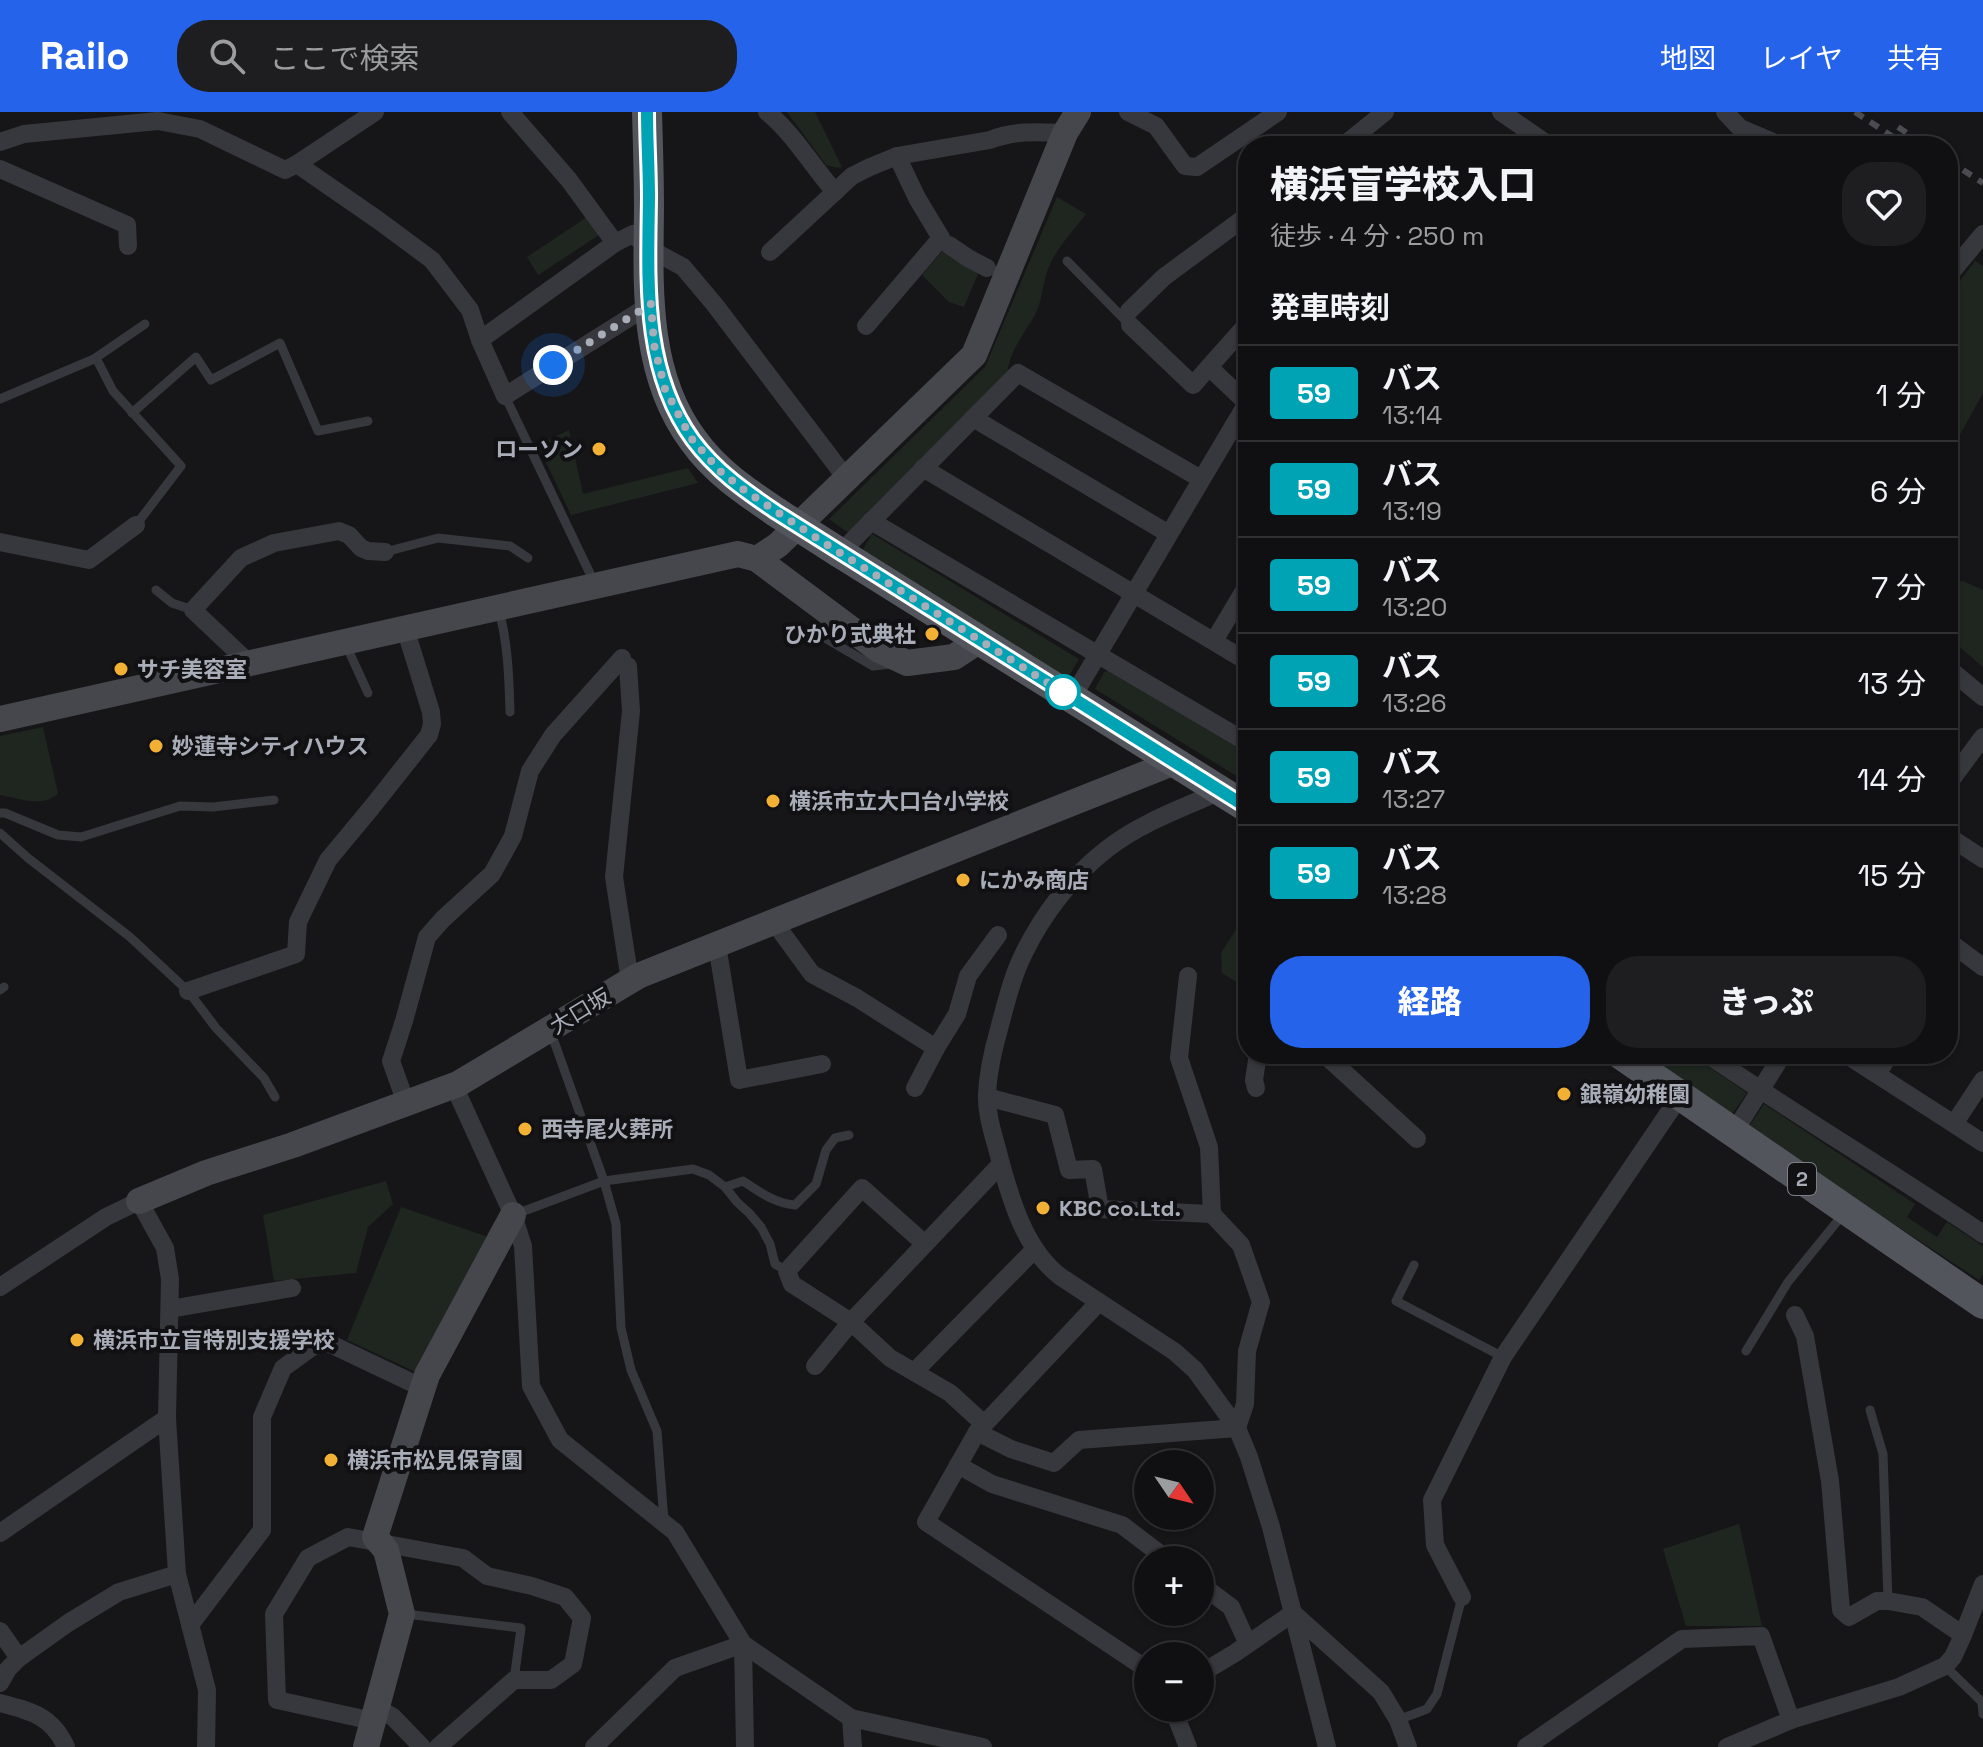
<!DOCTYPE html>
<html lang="ja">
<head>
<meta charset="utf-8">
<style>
	:root { --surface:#101012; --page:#1e1e20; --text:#f1f3f6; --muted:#9c9d9f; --line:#303032; --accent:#2563eb }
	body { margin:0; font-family:"Space Grotesk","Noto Sans JP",sans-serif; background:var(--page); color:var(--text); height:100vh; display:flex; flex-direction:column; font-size:30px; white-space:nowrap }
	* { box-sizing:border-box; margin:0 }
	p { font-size:26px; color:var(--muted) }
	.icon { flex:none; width:44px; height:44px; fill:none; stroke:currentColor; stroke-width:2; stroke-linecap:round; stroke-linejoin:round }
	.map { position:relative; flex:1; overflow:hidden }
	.side { position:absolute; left:1238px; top:24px; width:720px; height:928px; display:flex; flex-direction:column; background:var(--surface); border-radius:32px; box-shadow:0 2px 6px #0004,0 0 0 2px var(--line) }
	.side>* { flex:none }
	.badge { padding:0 16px; border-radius:6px; font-size:28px; line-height:52px }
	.needle { width:52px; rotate:125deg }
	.fabs { position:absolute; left:1134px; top:1338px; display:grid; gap:16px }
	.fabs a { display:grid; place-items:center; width:80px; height:80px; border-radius:50%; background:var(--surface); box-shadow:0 2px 6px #0004,0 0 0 2px var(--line); font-size:40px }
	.you { position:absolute; width:40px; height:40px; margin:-20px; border:6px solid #fff; border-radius:50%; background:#1a73e8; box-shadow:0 0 0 12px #1a73e833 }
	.map>.badge { position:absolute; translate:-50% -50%; box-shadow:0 0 0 4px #fff }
	h2 { padding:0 32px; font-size:30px; line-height:72px }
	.round { display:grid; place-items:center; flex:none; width:84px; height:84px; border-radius:32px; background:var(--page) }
	.summary { display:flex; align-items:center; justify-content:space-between; height:136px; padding:0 32px }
	h1 { font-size:38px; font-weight:800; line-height:60px }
	.action { display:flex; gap:16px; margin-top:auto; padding:16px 32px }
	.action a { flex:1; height:92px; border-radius:32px; background:var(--accent); color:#fff; font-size:32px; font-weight:800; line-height:92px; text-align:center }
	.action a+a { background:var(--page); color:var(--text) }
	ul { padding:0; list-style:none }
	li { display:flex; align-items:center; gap:24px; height:96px; padding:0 32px; border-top:2px solid var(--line) }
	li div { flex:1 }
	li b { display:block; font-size:30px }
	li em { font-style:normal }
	li .badge { min-width:88px; font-weight:700; text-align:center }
	header { display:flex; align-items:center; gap:48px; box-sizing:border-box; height:112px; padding:0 40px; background:var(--accent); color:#fff }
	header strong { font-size:38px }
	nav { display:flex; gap:44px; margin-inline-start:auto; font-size:28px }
	.search { width:560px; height:72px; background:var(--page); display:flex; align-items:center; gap:20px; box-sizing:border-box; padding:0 28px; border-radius:32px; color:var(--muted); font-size:30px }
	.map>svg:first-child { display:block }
	.green { fill:#1e261f }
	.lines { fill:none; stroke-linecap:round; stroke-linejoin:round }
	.lane { stroke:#37383d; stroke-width:9 }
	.street { stroke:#37383d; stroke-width:18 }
	.secondary { stroke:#45474d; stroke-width:26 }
	.primary { stroke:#53555c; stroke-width:30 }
	.rail { stroke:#4a4c52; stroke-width:6; stroke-dasharray:10 8; stroke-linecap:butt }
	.primary-bridge { stroke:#53555c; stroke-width:30 }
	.line-casing { stroke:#fff; stroke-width:18 }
	.line { stroke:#00a3b4; stroke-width:12 }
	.walk { stroke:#a8adb8; stroke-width:8; stroke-dasharray:0 14.4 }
	.poi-dot { fill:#f2b134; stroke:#111113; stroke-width:3 }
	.stop-dot { fill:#fff; stroke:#00a3b4; stroke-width:4 }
	.labels { text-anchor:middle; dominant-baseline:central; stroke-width:8; stroke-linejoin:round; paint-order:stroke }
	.shield { fill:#111113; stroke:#7b7e86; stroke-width:2 }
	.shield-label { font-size:20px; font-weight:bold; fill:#a8adb8 }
	.poi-label { font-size:22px; font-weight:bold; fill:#a8adb8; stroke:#111113; text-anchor:start }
	.street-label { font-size:22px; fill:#a8adb8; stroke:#111113 }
</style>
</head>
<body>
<header>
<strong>Railo</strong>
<div class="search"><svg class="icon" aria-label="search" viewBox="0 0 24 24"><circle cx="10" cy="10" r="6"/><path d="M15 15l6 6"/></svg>ここで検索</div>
<nav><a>地図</a><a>レイヤ</a><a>共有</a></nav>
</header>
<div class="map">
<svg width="1983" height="1635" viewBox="0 0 1983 1635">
	<rect width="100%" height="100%" fill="#161618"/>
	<g class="green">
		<polygon points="787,0 815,0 842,55 838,56 826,53"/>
		<path d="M1057,85L1086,102C1073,120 1054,138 1047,160C1042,174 1042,190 1035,203C1023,224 1008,240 1007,266L850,422L829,407L985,255Z"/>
		<polygon points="587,105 599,123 538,163 527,145"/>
		<polygon points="946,135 980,157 964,195 949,190 922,163"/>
		<polygon points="1975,149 1983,154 1983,281 1957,328 1948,329 1948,179 1959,170"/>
		<polygon points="569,318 583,382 688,356 698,371 571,403 538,333"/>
		<polygon points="872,422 1079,547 1066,569 862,439"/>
		<polygon points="1963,469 1983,478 1983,555 1948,525 1948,470"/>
		<polygon points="1112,557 1248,639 1248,671 1095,577 1104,560"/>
		<path d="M43,615L58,681C44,697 19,686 0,683V624Z"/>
		<polygon points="1242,808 1248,812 1247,877 1222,861 1221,841"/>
		<polygon points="1639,942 1690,942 1747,981 1730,1005"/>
		<polygon points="1764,992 1915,1092 1907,1105 1937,1125 1947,1110 1983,1134 1983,1162 1979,1168 1748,1016"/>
		<polygon points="386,1069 393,1092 368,1115 356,1161 274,1169 263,1103"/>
		<polygon points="401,1095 488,1125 420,1262 347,1228"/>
		<polygon points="1739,1412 1762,1514 1686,1514 1663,1437"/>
	</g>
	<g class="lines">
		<g class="lane">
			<polyline points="1361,21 1378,34"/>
			<polyline points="1067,149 1130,213"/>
			<polyline points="96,246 113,279 181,354 136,413"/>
			<polyline points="505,284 595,472"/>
			<polyline points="0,287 94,247 145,212"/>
			<polyline points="132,301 196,245 211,268 280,231 318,319 368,309"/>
			<polyline points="385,440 438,426 510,434 528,446"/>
			<polyline points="156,478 172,491 193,498"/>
			<path d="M499,499C508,531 509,567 510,600"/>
			<polyline points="815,520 873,554 892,552"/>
			<polyline points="346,533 368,581"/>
			<polyline points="0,701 5,701 58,723 81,725 180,694 213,695 274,688"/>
			<polyline points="0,721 28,746 130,825 188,879 216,916 264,966 275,985"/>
			<polyline points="0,878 4,875"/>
			<polyline points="550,918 604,1069 616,1112 621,1216 631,1258 657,1319 664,1409"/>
			<path d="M725,1075L743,1069C760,1080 774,1091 795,1093L816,1072L826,1038L835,1026L849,1023"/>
			<polyline points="516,1102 604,1069 693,1057 709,1063 725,1075 737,1090 749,1101 761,1115 770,1132 775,1152 787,1159"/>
			<polyline points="1414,1153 1396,1189 1503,1245"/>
			<polyline points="1746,1239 1788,1170 1844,1101"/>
			<polyline points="1870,1298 1883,1342 1888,1489"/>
			<polyline points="406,1502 521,1516 514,1568"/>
			<polyline points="1945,1554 1982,1590 1983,1602"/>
			<polyline points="1398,1608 1427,1597 1437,1582 1462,1485"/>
		</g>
		<g class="street">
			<polyline points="510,0 569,68 615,131"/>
			<path d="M767,0C794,22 812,54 835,80"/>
			<polyline points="1128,0 1156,14 1185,54 1197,55 1278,0"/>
			<polyline points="1501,0 1550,34"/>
			<polyline points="1725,0 1740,16 1782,34"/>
			<polyline points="0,30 24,22 158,9 200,17 285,58 297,52 378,108 432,148 470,198 480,228 505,284 651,192"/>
			<polyline points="1343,34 1385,0"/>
			<polyline points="297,52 375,0"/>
			<polyline points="0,57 127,113 128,134"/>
			<polyline points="949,133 968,146 987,156"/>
			<path d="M770,140L852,64L870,55L897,44L990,28C1015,18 1039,20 1065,21"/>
			<polyline points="1948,164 1983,122"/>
			<polyline points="1129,199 1164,165 1248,103"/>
			<polyline points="1130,213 1193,273 1209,255 1248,292"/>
			<polyline points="866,214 941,126 917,86 897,44"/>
			<polyline points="480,228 615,131 633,122 648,136 683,155 715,193 846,366"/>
			<polyline points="1209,255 1248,211"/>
			<polyline points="973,306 1169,422"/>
			<polyline points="923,356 1248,550"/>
			<polyline points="871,409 1248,631"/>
			<polyline points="0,430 89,448 136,413"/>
			<polyline points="840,441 1018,261 1201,367"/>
			<polyline points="1214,529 1248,472"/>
			<polyline points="249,551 193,498 241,446 274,431 339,419 349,423 361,436 368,439 385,440"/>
			<polyline points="628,554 631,599 614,765 630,869"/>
			<polyline points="1948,556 1983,585"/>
			<polyline points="1072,586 1247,291"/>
			<polyline points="1948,672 1983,625"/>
			<path d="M1221,679C1182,696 1140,711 1107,737C1072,764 1043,802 1024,841C1012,865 1006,891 999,917C993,938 988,960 987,982C986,1004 995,1027 1000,1048C1011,1089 1026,1139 1061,1165L1175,1240L1195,1258L1237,1316L1249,1345L1271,1415L1327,1635"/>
			<polyline points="1948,724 1983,747"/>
			<polyline points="774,810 812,862 857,886 936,936"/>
			<polyline points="1948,829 1983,855"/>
			<polyline points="717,833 739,968 822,952"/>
			<polyline points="188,879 296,842 298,810 328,748 372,695 429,623 432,612 431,600 405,516"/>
			<polyline points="1324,942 1417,1027"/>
			<path d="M1707,942C1797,1004 1892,1060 1983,1122"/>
			<polyline points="1845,942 1954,1012 1983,968"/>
			<polyline points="1877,962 1890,942"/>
			<polyline points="454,974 513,1103 523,1134 531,1274 560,1328 675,1420 743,1532 745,1635"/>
			<polyline points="915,976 936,936 957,902 968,864 998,823"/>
			<polyline points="1256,976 1254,968 1258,942"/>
			<polyline points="987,985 1055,1003 1069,1058 1093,1057 1100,1097 1212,1102"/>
			<polyline points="406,991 391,949 404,909 427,825 443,807 492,762 513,724 530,659 553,623 622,546"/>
			<polyline points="1954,1012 1983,1031"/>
			<polyline points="1734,1020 1783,942"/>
			<polyline points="925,1132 862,1076 787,1159 792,1172 851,1210 890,1246 950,1281 984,1312"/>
			<polyline points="0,1175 106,1105 139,1089 165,1136 170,1167 167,1306 177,1462 207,1578 206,1635"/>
			<polyline points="1099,1190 977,1320 926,1410 1148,1558"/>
			<polyline points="170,1197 292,1176"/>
			<polyline points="1795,1203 1805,1224 1830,1369 1841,1498 1849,1505 1877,1489 1888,1489 1922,1495 1963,1523"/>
			<polyline points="815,1254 851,1210 1001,1052"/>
			<polyline points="915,1259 1035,1137"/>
			<polyline points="977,1320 1011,1337 1054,1351 1079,1328 1237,1316 1245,1292 1247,1239 1261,1190 1241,1133 1212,1102 1209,1035 1179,946 1188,864"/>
			<polyline points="958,1353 992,1372 1122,1413 1168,1448"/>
			<polyline points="0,1421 167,1306"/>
			<polyline points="1200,1472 1231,1495 1248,1532"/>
			<polyline points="1462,1485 1435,1433 1432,1388 1503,1245 1680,984"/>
			<polyline points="1293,1501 1381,1580 1398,1608 1408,1635"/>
			<polyline points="190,1513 262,1418 262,1305 283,1256 322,1228 423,1276"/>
			<polyline points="0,1519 19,1546"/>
			<polyline points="1200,1562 1235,1541 1293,1501"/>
			<polyline points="0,1571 8,1557 19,1546 68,1511 119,1480 177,1462"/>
			<path d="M0,1591C31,1599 52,1604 66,1635"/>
			<polyline points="376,1595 393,1605 422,1635"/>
			<polyline points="1178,1596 1175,1602 1188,1635"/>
			<polyline points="851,1606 983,1635"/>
			<polyline points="373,1609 277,1588 274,1502 308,1446 348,1425 463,1446 487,1464 532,1474 565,1485 582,1506 573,1552 551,1568 514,1568 438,1635"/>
			<polyline points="594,1635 675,1556 743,1532 851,1606 853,1635"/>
			<polyline points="1526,1635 1682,1527 1761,1524 1791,1608"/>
			<polyline points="1727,1635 1791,1608 1899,1575 1945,1554 1953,1545 1963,1523 1983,1472"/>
		</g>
		<g class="secondary">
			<polyline points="757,447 778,433 974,243 1065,21 1078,0"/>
			<polyline points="0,607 738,442 757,447 879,538 907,551 954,545 980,528"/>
			<polyline points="139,1089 206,1061 293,1033 458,972 638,864 1175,650"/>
			<polyline points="366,1635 402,1502 386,1438 375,1425 427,1263 513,1103"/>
		</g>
		<g class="primary">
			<path d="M647,0C648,33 649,65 649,98C648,177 644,262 693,328C715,359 745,379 776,400"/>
			<polyline points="840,441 1248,696"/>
			<polyline points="1620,942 1983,1192"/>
		</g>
		<g class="rail">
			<polyline points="1855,0 1907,34"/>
			<polyline points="1898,15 1926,34"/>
			<polyline points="1948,48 1983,71"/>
		</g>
		<polyline class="primary-bridge" points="776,400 840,441"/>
	</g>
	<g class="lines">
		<g class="line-casing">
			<path id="line" d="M647,0C647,29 649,57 649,86C648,168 642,258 693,328C716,359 745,379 776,400L1248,696"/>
		</g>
		<use href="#line" class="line"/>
		<polyline class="walk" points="553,253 651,192 654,233 665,277 691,326 720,359 744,378 818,427 1072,586 1063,580"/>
	</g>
	<g class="poi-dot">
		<circle cx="599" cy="337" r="8"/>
		<circle cx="932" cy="522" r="8"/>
		<circle cx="121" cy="557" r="8"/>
		<circle cx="156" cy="634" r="8"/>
		<circle cx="773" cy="689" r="8"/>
		<circle cx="963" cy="768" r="8"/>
		<circle cx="1564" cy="982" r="8"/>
		<circle cx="525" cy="1017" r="8"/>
		<circle cx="1043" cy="1096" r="8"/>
		<circle cx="77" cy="1228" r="8"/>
		<circle cx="331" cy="1348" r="8"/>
	</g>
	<circle class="stop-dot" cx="1063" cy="580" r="16"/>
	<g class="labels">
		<rect class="shield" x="1788" y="1051" width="28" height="32" rx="6"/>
		<g class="shield-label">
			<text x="1802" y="1067">2</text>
		</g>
		<g class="poi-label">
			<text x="583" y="337" text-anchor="end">ローソン</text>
			<text x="916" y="522" text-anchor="end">ひかり式典社</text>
			<text x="137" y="557">サチ美容室</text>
			<text x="172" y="634">妙蓮寺シティハウス</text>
			<text x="789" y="689">横浜市立大口台小学校</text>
			<text x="979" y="768">にかみ商店</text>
			<text x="1580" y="982">銀嶺幼稚園</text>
			<text x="541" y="1017">西寺尾火葬所</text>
			<text x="1059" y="1096">KBC co.Ltd.</text>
			<text x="93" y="1228">横浜市立盲特別支援学校</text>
			<text x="347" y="1348">横浜市松見保育園</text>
		</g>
		<g class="street-label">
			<text transform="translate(580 899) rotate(-31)">大口坂</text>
		</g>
	</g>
</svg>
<div class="fabs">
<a><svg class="needle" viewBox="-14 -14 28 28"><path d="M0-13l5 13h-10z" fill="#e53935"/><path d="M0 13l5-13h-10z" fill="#9c9d9f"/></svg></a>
<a>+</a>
<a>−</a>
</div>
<div class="you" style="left:553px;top:253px"></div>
<section class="side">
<div class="summary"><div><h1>横浜盲学校入口</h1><p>徒歩 · 4 分 · 250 m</p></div><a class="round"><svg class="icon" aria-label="heart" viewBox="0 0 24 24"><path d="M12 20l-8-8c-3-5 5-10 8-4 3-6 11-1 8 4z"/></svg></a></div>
<h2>発車時刻</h2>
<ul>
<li><span class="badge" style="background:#00a3b4;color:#fff">59</span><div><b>バス</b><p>13:14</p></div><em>1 分</em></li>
<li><span class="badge" style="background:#00a3b4;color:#fff">59</span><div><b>バス</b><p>13:19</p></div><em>6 分</em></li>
<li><span class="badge" style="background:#00a3b4;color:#fff">59</span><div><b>バス</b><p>13:20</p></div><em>7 分</em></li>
<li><span class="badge" style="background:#00a3b4;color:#fff">59</span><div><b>バス</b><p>13:26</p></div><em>13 分</em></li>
<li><span class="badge" style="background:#00a3b4;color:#fff">59</span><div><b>バス</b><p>13:27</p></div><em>14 分</em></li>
<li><span class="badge" style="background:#00a3b4;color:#fff">59</span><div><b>バス</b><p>13:28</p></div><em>15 分</em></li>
</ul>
<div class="action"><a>経路</a><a>きっぷ</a></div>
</section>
</div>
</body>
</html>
